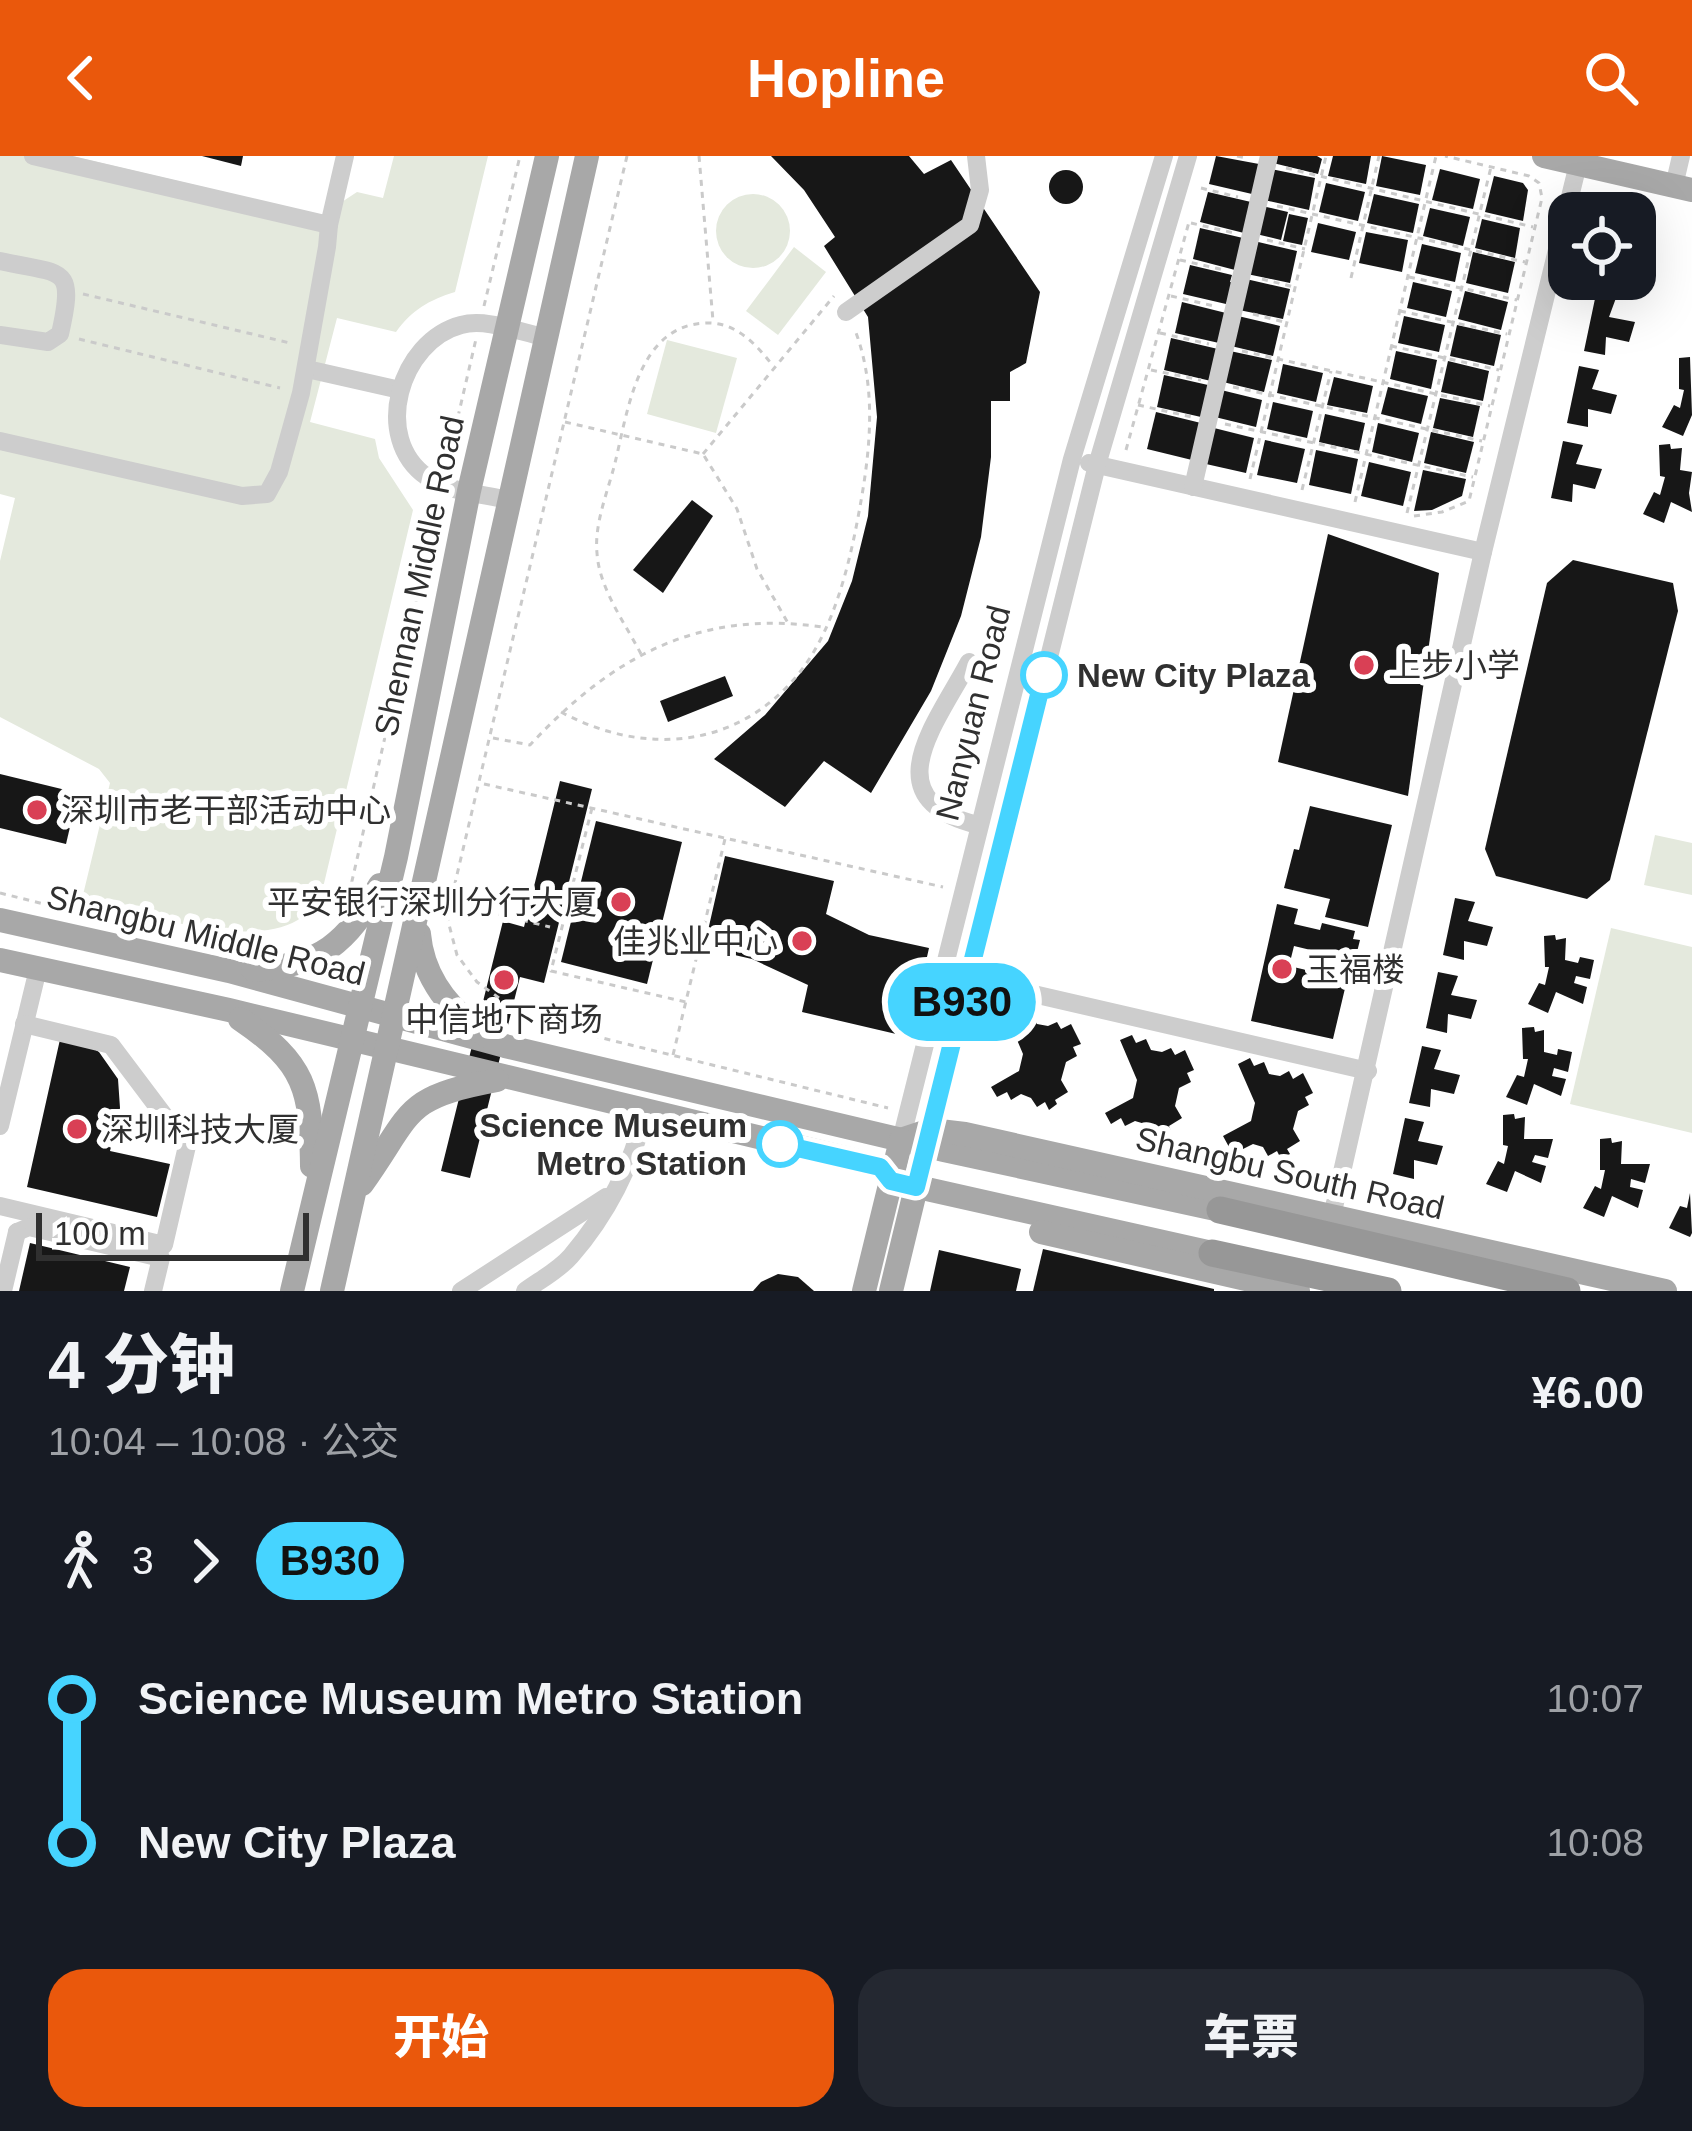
<!DOCTYPE html>
<html lang="zh">
<head>
<meta charset="utf-8">
<style>
	:root { --surface:#171b24; --page:#242831; --text:#f1f3f6; --muted:#9ea1a6; --accent:#ea580c }
	body { margin:0; font-family:Arial,"Noto Sans SC",sans-serif; background:var(--page); color:var(--text); height:100vh; display:flex; flex-direction:column; font-size:45px; white-space:nowrap }
	* { box-sizing:border-box; margin:0 }
	p { font-size:39px; color:var(--muted) }
	.icon { flex:none; width:66px; height:66px; fill:none; stroke:currentColor; stroke-width:2; stroke-linecap:round; stroke-linejoin:round }
	.map { position:relative; height:1135px; overflow:hidden }
	.sheet { display:flex; flex-direction:column; background:var(--surface); flex:1 }
	.sheet>* { flex:none }
	.badge { padding:0 24px; border-radius:39px; font-size:42px; line-height:78px }
	.buttons { position:absolute; left:1548px; top:36px; display:grid; gap:24px }
	.buttons a { display:grid; place-items:center; width:108px; height:108px; border-radius:24px; background:var(--surface); box-shadow:0 12px 48px #0002; font-size:60px }
	.scale { position:absolute; left:36px; bottom:30px; width:273px; box-sizing:border-box; padding-left:12px; border:6px solid #303030; border-top:0; font-size:33px; line-height:42px; white-space:nowrap; color:#303030; -webkit-text-stroke:9px #fff; paint-order:stroke }
	.map>.badge { position:absolute; translate:-50% -50%; box-shadow:0 0 0 6px #fff }
	.legs { display:flex; align-items:center; gap:18px; height:132px; padding:0 48px; font-size:39px }
	.legs p { margin-inline-start:auto }
	.head { display:flex; align-items:center; justify-content:space-between; height:204px; padding:0 48px }
	h1 { font-size:66px; font-weight:800; line-height:90px }
	.action { display:flex; gap:24px; margin-top:auto; padding:24px 48px }
	.action a { flex:1; height:138px; border-radius:36px; background:var(--accent); color:#fff; font-size:48px; font-weight:800; line-height:138px; text-align:center }
	.action a+a { background:var(--page); color:var(--text) }
	ul { padding:0 48px; list-style:none }
	li { display:flex; align-items:center; gap:42px; height:144px; font-size:45px }
	li i { display:grid; place-items:center; width:18px; height:100%; margin:0 15px; background:currentColor }
	li i::after { content:''; width:30px; height:30px; margin:-15px; border:9px solid; border-radius:50%; background:var(--surface) }
	li p { margin-inline-start:auto }
	li:first-child i { background:linear-gradient(#0000 50%,currentColor 0) }
	li:last-child i { background:linear-gradient(currentColor 50%,#0000 0) }
	header { display:flex; justify-content:space-between; align-items:center; height:156px; padding:0 48px; background:var(--accent); color:#fff; font-size:54px; font-weight:800 }
	.map>svg:first-child { display:block }
	.green { fill:#e4e9dd }
	.building { fill:#171717; fill-rule:evenodd }
	.lines { fill:none; stroke-linecap:round; stroke-linejoin:round }
	.path { stroke:#cacaca; stroke-width:3; stroke-dasharray:6 6; stroke-linecap:butt }
	.minor { stroke:#cdcdcd; stroke-width:18 }
	.major { stroke:#a8a8a8; stroke-width:24 }
	.highway { stroke:#979797; stroke-width:27 }
	.line-1-casing { stroke:#fff; stroke-width:27 }
	.line-1 { stroke:#46d4ff; stroke-width:18 }
	.poi-dot { fill:#d94055; stroke:#fff; stroke-width:4.5 }
	.stop-1-dot { fill:#fff; stroke:#46d4ff; stroke-width:6 }
	.labels { text-anchor:middle; dominant-baseline:central; stroke-width:12; stroke-linejoin:round; paint-order:stroke }
	.street-label { font-size:33px; fill:#303030; stroke:#fff }
	.poi-label { font-size:33px; fill:#303030; stroke:#fff; text-anchor:start }
	.stop-label { font-size:33px; font-weight:bold; fill:#303030; stroke:#fff; text-anchor:start }
</style>
</head>
<body>
<header><svg class="icon" aria-label="back" viewBox="0 0 24 24"><path d="M15 5l-7 7 7 7"/></svg>Hopline<svg class="icon" aria-label="search" viewBox="0 0 24 24"><circle cx="10" cy="10" r="6"/><path d="M15 15l6 6"/></svg></header>
<div class="map">
<svg width="1692" height="1135" viewBox="0 0 1692 1135">
	<rect width="100%" height="100%" fill="#fff"/>
	<g class="green">
		<path d="M0,0H72L322,59L357,36L383,42L394,0H488L455,136C429,144 412,154 396,176L337,162L310,266L375,283L379,302L413,354L321,740C315,747 309,756 302,761C256,797 135,756 82,743L110,627L99,613L0,561V405L15,342L0,338Z"/>
		<circle cx="753" cy="75" r="37"/>
		<polygon points="794,91 826,116 778,179 746,155"/>
		<polygon points="667,184 737,202 716,277 647,258"/>
		<polygon points="1655,679 1692,687 1692,739 1644,729"/>
		<polygon points="1611,772 1692,791 1692,977 1570,948"/>
	</g>
	<g class="building">
		<polygon points="202,0 243,0 241,10"/>
		<polygon points="771,0 909,0 924,18 951,4 1040,136 1026,207 1010,216 1010,245 991,245 991,301 981,381 961,460 931,535 871,637 824,605 785,651 714,603 765,559 828,485 852,425 868,360 877,261 868,161 824,90 835,81 804,34"/>
		<polygon points="1216,0 1259,8 1252,38 1209,28"/>
		<polygon points="1274,0 1317,0 1322,3 1318,18 1273,7"/>
		<polygon points="1333,0 1371,0 1366,28 1328,20"/>
		<polygon points="1382,0 1426,9 1420,39 1376,30"/>
		<polygon points="1271,13 1315,22 1309,54 1264,44"/>
		<polygon points="1440,13 1480,23 1473,53 1432,44"/>
		<circle cx="1066" cy="31" r="17"/>
		<polygon points="1494,20 1523,27 1528,34 1523,65 1485,56"/>
		<polygon points="1326,27 1365,36 1358,65 1319,56"/>
		<polygon points="1208,36 1251,46 1244,77 1200,66"/>
		<polygon points="1374,38 1419,48 1413,77 1367,67"/>
		<polygon points="1262,50 1288,56 1281,84 1256,78"/>
		<polygon points="1430,52 1470,61 1463,90 1423,80"/>
		<polygon points="1289,58 1308,62 1302,89 1283,85"/>
		<polygon points="1482,63 1520,72 1515,102 1475,92"/>
		<polygon points="1318,67 1356,76 1349,104 1311,96"/>
		<polygon points="1200,72 1243,82 1235,114 1193,103"/>
		<polygon points="1366,76 1408,84 1402,116 1359,107"/>
		<polygon points="1254,85 1297,95 1290,127 1247,118"/>
		<polygon points="1422,88 1461,97 1455,126 1415,117"/>
		<polygon points="1473,96 1515,106 1508,137 1466,127"/>
		<polygon points="1190,109 1232,119 1230,126 1235,127 1226,148 1183,138"/>
		<polygon points="1246,123 1290,133 1283,163 1239,154"/>
		<polygon points="1413,126 1452,135 1446,161 1407,152"/>
		<polygon points="1465,135 1508,146 1501,174 1458,163"/>
		<polygon points="1596,138 1616,142 1609,161 1635,166 1629,186 1606,181 1605,199 1584,195"/>
		<polygon points="1182,146 1226,157 1219,187 1175,177"/>
		<polygon points="1238,160 1280,170 1273,200 1231,190"/>
		<polygon points="1404,160 1445,169 1439,196 1398,187"/>
		<polygon points="1457,169 1501,179 1494,210 1450,200"/>
		<polygon points="1171,182 1218,193 1211,225 1164,214"/>
		<polygon points="1230,195 1272,204 1264,236 1223,226"/>
		<polygon points="1396,195 1437,204 1431,233 1390,223"/>
		<polygon points="1690,201 1692,259 1683,280 1662,271 1674,249 1680,252 1684,234 1679,233 1679,202"/>
		<polygon points="1448,205 1489,215 1483,245 1441,236"/>
		<polygon points="1283,208 1323,217 1316,246 1277,237"/>
		<polygon points="1579,210 1599,214 1592,233 1617,239 1611,258 1588,253 1588,271 1567,267"/>
		<polygon points="1164,219 1208,229 1201,261 1157,251"/>
		<polygon points="1334,221 1373,230 1367,257 1327,249"/>
		<polygon points="1388,231 1428,240 1421,268 1381,258"/>
		<polygon points="1221,234 1262,244 1256,271 1215,261"/>
		<polygon points="1440,242 1480,250 1473,281 1433,272"/>
		<polygon points="1273,246 1313,255 1307,282 1267,273"/>
		<polygon points="1156,256 1201,267 1192,304 1147,293"/>
		<polygon points="1325,258 1365,267 1359,295 1319,286"/>
		<polygon points="1378,267 1419,277 1412,306 1372,296"/>
		<polygon points="1214,272 1254,282 1246,317 1206,308"/>
		<polygon points="1431,276 1474,286 1466,317 1424,307"/>
		<polygon points="1265,284 1305,293 1297,327 1257,319"/>
		<polygon points="1563,285 1583,289 1576,308 1602,313 1595,333 1573,328 1572,346 1551,342"/>
		<polygon points="1670,288 1671,293 1682,292 1680,314 1692,316 1689,337 1692,356 1671,346 1664,367 1643,358 1654,336 1660,339 1665,321 1660,320 1659,289"/>
		<polygon points="1316,294 1358,303 1351,338 1309,329"/>
		<polygon points="1369,306 1411,316 1403,350 1361,340"/>
		<polygon points="1423,314 1466,323 1462,340 1432,354 1414,355"/>
		<polygon points="692,344 713,360 663,437 633,414"/>
		<polygon points="1328,378 1439,417 1408,640 1278,606"/>
		<polygon points="1573,404 1673,427 1678,455 1610,724 1587,743 1496,720 1485,693 1547,427"/>
		<polygon points="725,520 733,540 668,566 660,545"/>
		<polygon points="0,618 78,637 66,688 0,672"/>
		<polygon points="560,625 592,633 544,827 520,821 470,1022 441,1015 503,765 524,771"/>
		<polygon points="1310,650 1392,669 1368,771 1325,761 1330,743 1284,732 1294,693 1299,694"/>
		<polygon points="596,665 682,686 647,828 561,806"/>
		<polygon points="725,700 834,725 826,758 869,779 929,792 909,881 802,856 808,829 752,803 704,792"/>
		<polygon points="1455,742 1475,746 1468,765 1493,771 1487,790 1464,785 1464,804 1443,799"/>
		<path d="M1277,748L1298,753L1294,768L1320,774L1322,767L1355,775L1353,783L1360,784L1354,808L1351,807L1333,883L1251,865ZM1294,790L1319,796L1315,816L1289,810Z"/>
		<polygon points="1555,779 1556,784 1566,782 1565,804 1578,807 1580,801 1594,804 1590,823 1576,820 1574,827 1587,831 1583,848 1556,836 1548,857 1528,848 1539,827 1545,829 1549,811 1545,811 1544,780"/>
		<polygon points="1438,816 1458,820 1451,839 1477,844 1471,863 1448,858 1447,877 1426,872"/>
		<polygon points="1018,853 1021,861 1032,857 1037,868 1048,870 1057,866 1061,873 1071,868 1081,888 1073,891 1077,900 1066,906 1061,924 1068,936 1055,944 1057,948 1049,954 1045,946 1037,951 1031,942 1021,938 1011,944 1007,936 997,941 991,931 1019,915 1023,898 1006,858"/>
		<polygon points="1534,871 1535,876 1544,874 1544,896 1557,899 1558,893 1572,896 1568,916 1554,912 1552,920 1566,923 1561,940 1534,928 1527,949 1506,941 1517,919 1524,921 1528,903 1523,903 1522,872"/>
		<polygon points="61,879 83,886 99,896 118,923 120,952 110,995 170,1008 157,1061 27,1031"/>
		<polygon points="1132,879 1136,887 1146,883 1151,894 1162,896 1171,892 1175,899 1185,894 1194,914 1187,917 1191,926 1179,932 1175,950 1182,962 1169,970 1171,975 1163,980 1158,972 1150,977 1145,968 1135,965 1125,970 1121,962 1111,968 1105,957 1133,942 1137,924 1120,884"/>
		<polygon points="1422,890 1441,894 1434,913 1460,919 1454,938 1431,933 1430,951 1409,947"/>
		<polygon points="1250,902 1254,910 1264,906 1269,918 1280,920 1289,915 1293,923 1303,917 1313,937 1305,941 1309,949 1298,955 1293,973 1300,985 1287,993 1290,998 1281,1003 1277,995 1268,1000 1263,991 1253,988 1243,993 1239,986 1229,991 1223,980 1251,965 1255,947 1238,908"/>
		<polygon points="1514,958 1515,963 1525,961 1524,983 1553,983 1548,1002 1535,999 1532,1006 1546,1010 1541,1027 1515,1015 1507,1036 1486,1028 1498,1005 1504,1008 1508,990 1503,989 1503,959"/>
		<polygon points="1405,962 1424,966 1418,985 1443,990 1437,1009 1414,1004 1414,1023 1393,1018"/>
		<polygon points="1611,982 1612,987 1622,985 1621,1008 1650,1008 1645,1027 1631,1023 1630,1031 1643,1034 1638,1052 1612,1040 1604,1061 1583,1052 1595,1030 1601,1033 1605,1014 1600,1014 1600,983"/>
		<polygon points="1690,1037 1692,1077 1690,1081 1669,1072 1680,1050 1687,1052"/>
		<polygon points="30,1087 130,1111 124,1135 19,1135"/>
		<polygon points="1043,1093 1214,1133 1214,1135 1033,1135"/>
		<polygon points="939,1094 1021,1113 1016,1135 930,1135"/>
		<polygon points="778,1118 798,1121 814,1135 753,1135 761,1126"/>
	</g>
	<g class="lines">
		<g class="path">
			<polyline points="627,0 447,761 457,799 477,826 517,855 598,881 888,952"/>
			<polyline points="699,0 713,165"/>
			<polyline points="1237,0 1247,2"/>
			<polyline points="1286,12 1533,71"/>
			<polyline points="1201,32 1238,41"/>
			<polyline points="1277,50 1525,106"/>
			<polyline points="1191,67 1234,77"/>
			<polyline points="1267,84 1305,93"/>
			<polyline points="1180,104 1224,114"/>
			<polyline points="1409,121 1517,144"/>
			<polyline points="1351,122 1379,0"/>
			<polyline points="1262,123 1294,131"/>
			<polyline points="83,138 290,187"/>
			<polyline points="1171,140 1214,150"/>
			<polyline points="484,150 520,0"/>
			<polyline points="1400,155 1507,178"/>
			<polyline points="1253,158 1288,167"/>
			<polyline points="1160,177 1209,188"/>
			<polyline points="79,183 280,232"/>
			<polyline points="1391,190 1499,214"/>
			<polyline points="1242,195 1490,250"/>
			<polyline points="1151,214 1201,224"/>
			<polyline points="1233,231 1482,285"/>
			<polyline points="1138,249 1192,261"/>
			<polyline points="565,266 703,298 737,353 757,413 788,467"/>
			<polyline points="1225,268 1473,321"/>
			<polyline points="1126,294 1189,66"/>
			<polyline points="703,298 834,140"/>
			<polyline points="447,308 476,183"/>
			<polyline points="1250,323 1326,0"/>
			<polyline points="1302,334 1331,215"/>
			<polyline points="1355,346 1436,0"/>
			<polyline points="1407,357 1491,11"/>
			<polyline points="1414,360 1442,356 1469,345 1542,42 1539,27 1529,20 1445,0"/>
			<path d="M641,498C625,467 599,432 597,397C594,368 608,335 615,307C628,254 638,168 707,167C736,166 757,189 773,210"/>
			<path d="M561,556C643,600 738,594 800,516C836,470 851,402 861,345C871,288 876,229 855,174"/>
			<path d="M493,582L530,589C612,501 698,453 822,471"/>
			<polyline points="484,628 943,731"/>
			<polyline points="592,652 551,815 686,846"/>
			<polyline points="0,737 140,772"/>
			<polyline points="349,738 438,350"/>
			<polyline points="452,747 550,771"/>
			<polyline points="673,899 725,683"/>
		</g>
		<g class="minor">
			<polyline points="1674,30 1681,0"/>
			<polyline points="329,69 345,0"/>
			<path d="M0,105C63,119 76,108 60,178L48,186L0,179"/>
			<polyline points="846,156 970,69 980,34 976,0"/>
			<polyline points="307,213 400,234"/>
			<polyline points="0,285 242,340 267,338 279,316 301,237 327,91 329,69 33,0"/>
			<polyline points="1089,307 1483,396"/>
			<polyline points="1193,331 1269,0"/>
			<path d="M508,344C483,338 448,336 427,321C371,282 400,185 461,169C486,162 519,176 544,181"/>
			<path d="M969,506C936,568 872,643 978,669"/>
			<polyline points="968,823 1368,915"/>
			<polyline points="0,970 38,813"/>
			<polyline points="931,974 1097,309 1188,0"/>
			<polyline points="901,984 1072,303 1164,0"/>
			<polyline points="0,1050 164,1089 187,990 111,889 24,868"/>
			<polyline points="1332,1060 1483,396 1580,0"/>
			<polyline points="17,1076 29,1071 161,1102 153,1135"/>
			<polyline points="3,1135 17,1076"/>
			<polyline points="461,1135 606,1041"/>
			<path d="M525,1135C540,1124 559,1114 571,1100C608,1057 632,1009 645,956"/>
		</g>
		<g class="major">
			<polyline points="1544,0 1692,34"/>
			<polyline points="0,764 229,815 505,890 944,994 1220,1054"/>
			<path d="M419,778C423,822 451,856 487,880"/>
			<polyline points="0,804 229,854 866,1007 880,1011 891,1025 1212,1097"/>
			<path d="M253,814C322,809 346,788 380,729"/>
			<path d="M240,863C306,908 311,933 312,1010"/>
			<polyline points="901,984 931,974 965,978 1665,1135"/>
			<path d="M362,1028C414,955 401,942 497,924"/>
			<polyline points="1041,1076 1298,1135"/>
			<polyline points="292,1135 396,701 469,335 547,0"/>
			<polyline points="332,1135 587,0"/>
			<polyline points="864,1135 901,984"/>
			<polyline points="891,1135 930,974"/>
		</g>
		<g class="highway">
			<polyline points="1220,1054 1567,1135"/>
			<polyline points="1212,1097 1388,1135"/>
		</g>
	</g>
	<g class="lines">
		<g class="line-1-casing">
			<polyline id="line-1" points="780,988 880,1011 891,1025 916,1031 1044,519"/>
		</g>
		<use href="#line-1" class="line-1"/>
	</g>
	<g class="poi-dot">
		<circle cx="1364" cy="509" r="12"/>
		<circle cx="37" cy="654" r="12"/>
		<circle cx="621" cy="746" r="12"/>
		<circle cx="802" cy="785" r="12"/>
		<circle cx="1282" cy="813" r="12"/>
		<circle cx="504" cy="824" r="12"/>
		<circle cx="77" cy="973" r="12"/>
	</g>
	<g class="stop-1-dot">
		<circle cx="1044" cy="519" r="21"/>
		<circle cx="780" cy="988" r="21"/>
	</g>
	<g class="labels">
		<g class="street-label">
			<text transform="translate(419 420) rotate(-78)">Shennan Middle Road</text>
			<text transform="translate(973 557) rotate(-76)">Nanyuan Road</text>
			<text transform="translate(206 779) rotate(14)">Shangbu Middle Road</text>
			<text transform="translate(1290 1017) rotate(13)">Shangbu South Road</text>
		</g>
		<g class="poi-label">
			<text x="1388" y="509">上步小学</text>
			<text x="61" y="654">深圳市老干部活动中心</text>
			<text x="597" y="746" text-anchor="end">平安银行深圳分行大厦</text>
			<text x="778" y="785" text-anchor="end">佳兆业中心</text>
			<text x="1306" y="813">玉福楼</text>
			<text x="504" y="863" text-anchor="middle">中信地下商场</text>
			<text x="101" y="973">深圳科技大厦</text>
		</g>
		<g class="stop-label">
			<text x="1077" y="519">New City Plaza</text>
			<text x="747" y="969" text-anchor="end">Science Museum<tspan x="747" dy="38">Metro Station</tspan></text>
		</g>
	</g>
</svg>
<div class="buttons">
<a><svg class="icon" aria-label="locate" viewBox="0 0 24 24"><circle cx="12" cy="12" r="6"/><path d="M12 2v4M12 18v4M2 12h4M18 12h4"/></svg></a>
</div>
<div class="scale">100 m</div>
<b class="badge" style="left:962px;top:846px;background:#46d4ff;color:#111">B930</b>
</div>
<section class="sheet">
<div class="head"><div><h1>4 分钟</h1><p>10:04 – 10:08 · 公交</p></div><b>¥6.00</b></div>
<div class="legs"><svg class="icon" aria-label="walk" viewBox="0 0 24 24"><circle cx="13" cy="4" r="2"/><path d="M13 8l-2 6 4 7M11 14l-3 7M7 12l3-4h3l4 4"/></svg>3<svg class="icon" aria-label="forward" viewBox="0 0 24 24"><path d="M9 5l7 7-7 7"/></svg><b class="badge" style="background:#46d4ff;color:#111">B930</b></div>
<ul>
<li><i style="color:#46d4ff"></i><b>Science Museum Metro Station</b><p>10:07</p></li>
<li><i style="color:#46d4ff"></i><b>New City Plaza</b><p>10:08</p></li>
</ul>
<div class="action"><a>开始</a><a>车票</a></div>
</section>
</body>
</html>
